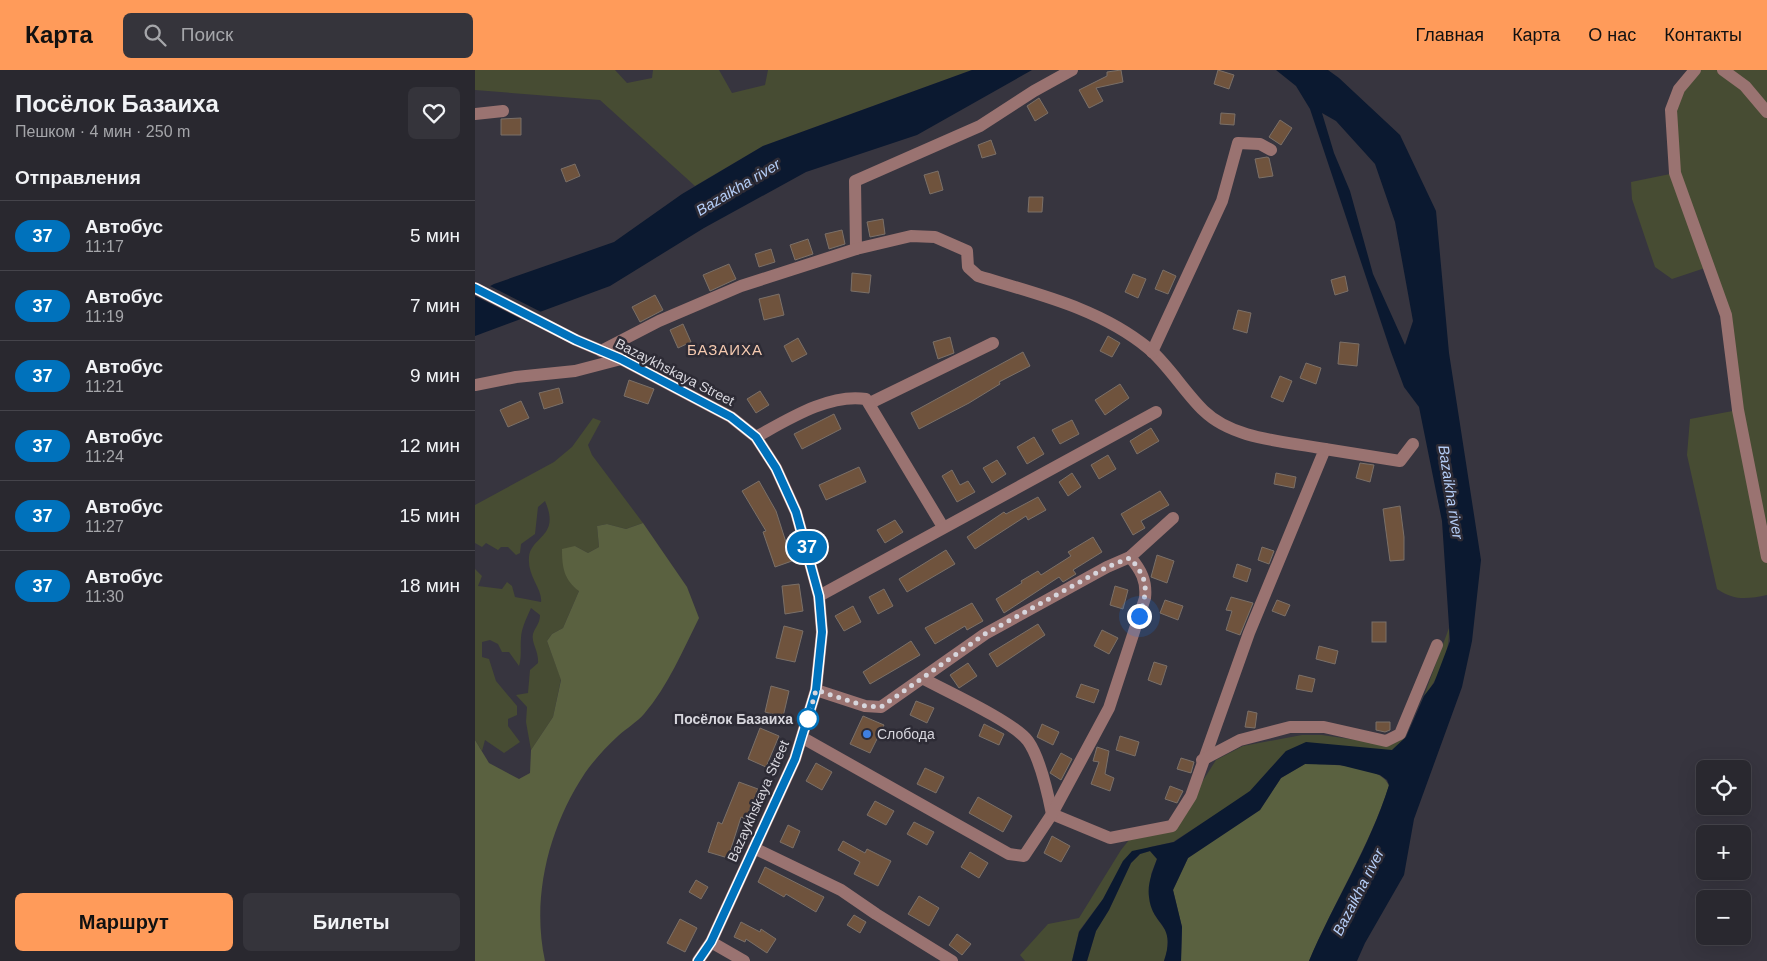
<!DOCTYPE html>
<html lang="ru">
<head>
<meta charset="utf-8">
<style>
	:root { --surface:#29282f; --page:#35343b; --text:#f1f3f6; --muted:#a5a6aa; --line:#45444b; --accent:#ff9b5a }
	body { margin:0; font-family:Arial,sans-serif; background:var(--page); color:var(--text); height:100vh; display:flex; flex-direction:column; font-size:19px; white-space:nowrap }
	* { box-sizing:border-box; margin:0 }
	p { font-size:16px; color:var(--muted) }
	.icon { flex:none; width:28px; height:28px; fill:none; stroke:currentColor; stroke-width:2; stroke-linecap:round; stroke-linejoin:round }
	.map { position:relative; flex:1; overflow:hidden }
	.sheet { display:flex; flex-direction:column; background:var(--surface); width:475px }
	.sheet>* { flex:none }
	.badge { padding:0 10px; border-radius:16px; font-size:18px; line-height:32px }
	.controls { position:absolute; left:1221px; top:690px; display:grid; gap:10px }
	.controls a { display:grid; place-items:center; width:55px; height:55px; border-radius:8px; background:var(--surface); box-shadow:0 5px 20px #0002,0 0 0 1px var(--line); font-size:25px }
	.you { position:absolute; width:25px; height:25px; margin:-12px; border:4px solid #fff; border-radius:50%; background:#1a73e8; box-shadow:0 0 0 8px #1a73e833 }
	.map>.badge { position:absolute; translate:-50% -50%; box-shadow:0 0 0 2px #fff }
	h2 { padding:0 15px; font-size:19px; line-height:45px }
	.round { display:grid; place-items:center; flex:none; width:52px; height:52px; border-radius:8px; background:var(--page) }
	.head { display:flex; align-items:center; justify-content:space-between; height:85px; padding:0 15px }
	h1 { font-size:24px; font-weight:700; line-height:38px }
	.button { display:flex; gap:10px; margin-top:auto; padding:10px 15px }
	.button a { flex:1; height:58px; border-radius:8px; background:var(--accent); color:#111; font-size:20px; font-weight:700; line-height:58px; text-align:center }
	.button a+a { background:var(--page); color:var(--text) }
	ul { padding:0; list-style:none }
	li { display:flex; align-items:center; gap:15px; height:70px; padding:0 15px; border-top:1px solid var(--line) }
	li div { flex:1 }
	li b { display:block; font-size:19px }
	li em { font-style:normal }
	li .badge { min-width:55px; font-weight:700; text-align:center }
	header { display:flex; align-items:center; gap:30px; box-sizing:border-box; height:70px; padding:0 25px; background:var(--accent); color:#111 }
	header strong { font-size:24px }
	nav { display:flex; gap:28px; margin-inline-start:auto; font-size:18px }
	.search { width:350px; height:45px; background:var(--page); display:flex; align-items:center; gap:12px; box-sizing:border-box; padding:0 18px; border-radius:8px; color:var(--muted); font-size:19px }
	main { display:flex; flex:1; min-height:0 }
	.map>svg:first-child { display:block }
	.green { fill:#474c33 }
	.forest { fill:#5a6140 }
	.water { fill:#0b1930; fill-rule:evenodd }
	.pier { fill:#37353f }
	.building { fill:#6f533d; stroke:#7b7068 }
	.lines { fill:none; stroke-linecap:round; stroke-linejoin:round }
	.minor { stroke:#9a7371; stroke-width:12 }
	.line-casing { stroke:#fff; stroke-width:11 }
	.line { stroke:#0072bc; stroke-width:8 }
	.walk { stroke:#d7d6dd; stroke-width:5; stroke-dasharray:0 9 }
	.stop-dot { fill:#fff; stroke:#0072bc; stroke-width:2.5 }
	.shop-dot { fill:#3f7fe0; stroke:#2d2b35; stroke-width:2 }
	.labels { text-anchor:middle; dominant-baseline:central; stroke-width:5; stroke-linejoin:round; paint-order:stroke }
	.street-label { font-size:14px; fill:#d7d6dd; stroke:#2d2b35 }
	.stop-label { font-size:14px; font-weight:bold; fill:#d7d6dd; stroke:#2d2b35; text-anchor:end }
	.poi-label { font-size:14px; fill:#d7d6dd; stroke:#2d2b35; text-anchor:start }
	.water-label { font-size:15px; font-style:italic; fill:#b5cef8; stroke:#2d2b35 }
	.neighbourhood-label { font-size:15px; letter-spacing:1px; fill:#f5cab0; stroke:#2d2b35 }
</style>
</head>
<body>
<header>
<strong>Карта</strong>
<div class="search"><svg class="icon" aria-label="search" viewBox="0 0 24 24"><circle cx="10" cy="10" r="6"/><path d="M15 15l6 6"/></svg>Поиск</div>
<nav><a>Главная</a><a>Карта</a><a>О нас</a><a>Контакты</a></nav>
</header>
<main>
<section class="sheet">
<div class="head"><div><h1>Посёлок Базаиха</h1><p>Пешком · 4 мин · 250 m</p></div><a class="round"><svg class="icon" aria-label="heart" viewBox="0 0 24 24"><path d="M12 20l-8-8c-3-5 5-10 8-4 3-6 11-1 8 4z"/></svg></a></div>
<h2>Отправления</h2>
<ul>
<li><span class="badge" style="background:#0072bc;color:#fff">37</span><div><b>Автобус</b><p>11:17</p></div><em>5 мин</em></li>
<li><span class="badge" style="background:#0072bc;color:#fff">37</span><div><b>Автобус</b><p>11:19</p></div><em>7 мин</em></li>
<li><span class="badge" style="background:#0072bc;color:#fff">37</span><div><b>Автобус</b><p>11:21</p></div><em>9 мин</em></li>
<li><span class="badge" style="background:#0072bc;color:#fff">37</span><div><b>Автобус</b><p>11:24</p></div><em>12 мин</em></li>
<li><span class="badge" style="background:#0072bc;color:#fff">37</span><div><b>Автобус</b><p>11:27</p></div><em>15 мин</em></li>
<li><span class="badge" style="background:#0072bc;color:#fff">37</span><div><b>Автобус</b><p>11:30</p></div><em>18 мин</em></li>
</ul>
<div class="button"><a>Маршрут</a><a>Билеты</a></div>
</section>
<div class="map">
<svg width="1292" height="891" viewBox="0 0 1292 891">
	<rect width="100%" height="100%" fill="#37353f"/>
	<g class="green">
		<polygon points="0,0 140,0 152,13 177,8 178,0 244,0 257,23 290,15 293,0 497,0 288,76 220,116 125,30 0,20"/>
		<path d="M1220,0H1292V525C1273,529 1259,531 1242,519L1212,385L1215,349L1263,340L1251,245L1233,197L1197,209L1180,197L1157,129L1156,112L1200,103L1196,40Z"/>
		<path d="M118,348L126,351L113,375L117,385L168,453L151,459L132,454L122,456L124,477L113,483L100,476L104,521L88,558L77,564L72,571L86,609L78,647L56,680L51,652L52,637L41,625L53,623L55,600L63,593C64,581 56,573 58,564C60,557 65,554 65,545L56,538C52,547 46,559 46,568C45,578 47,585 44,596L34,582H27L23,574L15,570L7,572V587L14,589L21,611L42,636V645L33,649V656L45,672L29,683L10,670L7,681L0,670V499L7,506L3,516L27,519L32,512L37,516L40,527L66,532C68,520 52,506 54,487C56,466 86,467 70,431L63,437L60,464L46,474L45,483L41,485L33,477H26L23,480L11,473L7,477L0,473V435L79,392L97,377Z"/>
		<path d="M974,558C975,581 964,608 949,626Z"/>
		<polygon points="827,665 847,665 916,675 931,667 917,680 811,681 775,721 749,739 698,772 675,777 648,791 628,829 604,861 597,891 550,891 545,885 573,854 604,848 646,780 654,770 696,761 741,690 768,676"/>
		<polygon points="675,781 682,789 676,804 679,844 693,864 692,881 689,891 612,891 621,861 634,840 656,793 665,784"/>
	</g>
	<g class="forest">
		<path d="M168,453L212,517L224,548C208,580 193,616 169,644C162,652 152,658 143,666C132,676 119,690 110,703C74,757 56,827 70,891H0V670L14,693L44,709L55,703L56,680L78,647L86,610L72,571L77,564L88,558L104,521C89,510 87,497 87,479L100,476L113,483L124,477L122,456L132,454L151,459Z"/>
		<path d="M830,694C849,694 907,694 914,716C894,777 859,832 834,891H706L707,857L698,820L713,788L785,740L806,708Z"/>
	</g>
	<g class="water">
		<polygon points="497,0 557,0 442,65 331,102 229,158 135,216 0,266 0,224 19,214 139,172 207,124 288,76"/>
		<path d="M801,0H853L864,8L925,65L961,141L974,283L1006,490L997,571L987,617L939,749L929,805L890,873L882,891H834C859,832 895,777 914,715L912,710L905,705L865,695L830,694L806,708L785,740L713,788L698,820L707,857L706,891H689C702,852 677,857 674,827C672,814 678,800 682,789L675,781L665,784L656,793L634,840L621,861L612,891H597L604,862L628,829L648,791L657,781L699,772L775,721L811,681L831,672L917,680L931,667L949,626L959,613L975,571L967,451L944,337L929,317L916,282L835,39L821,16ZM847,43L861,51L900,94L920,152L938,251L930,275L898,204L875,121L859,83Z"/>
	</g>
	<polygon class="pier" points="13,215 68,243 48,250 0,226 0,221"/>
	<g class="building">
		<polygon points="646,0 648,12 621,18 628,31 614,38 604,20 632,6 632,2"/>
		<polygon points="743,0 759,5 754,19 739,14"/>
		<polygon points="564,28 573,43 560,51 552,36"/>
		<polygon points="746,43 760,44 759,55 745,54"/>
		<polygon points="46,48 46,65 26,65 26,49"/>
		<polygon points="805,50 817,58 806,75 794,67"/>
		<polygon points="516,70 521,84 507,88 503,75"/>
		<polygon points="792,87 794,88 798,106 784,108 780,89"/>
		<polygon points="100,94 105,106 91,112 86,99"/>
		<polygon points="463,101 468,120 455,124 449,105"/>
		<polygon points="554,127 568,127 567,142 553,142"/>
		<polygon points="408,149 410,164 395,167 392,152"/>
		<polygon points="367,160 370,174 354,179 350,164"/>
		<polygon points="333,169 338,184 320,190 315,175"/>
		<polygon points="296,179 300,192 284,197 280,184"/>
		<polygon points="254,194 261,209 235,221 228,205"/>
		<polygon points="688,200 701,206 693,224 680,219"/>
		<polygon points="377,203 396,205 394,223 376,221"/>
		<polygon points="658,204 671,209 663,228 650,222"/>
		<polygon points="870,206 873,221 860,225 856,210"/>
		<polygon points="304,224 309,245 289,250 284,229"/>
		<polygon points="180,225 188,240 165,252 157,237"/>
		<polygon points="763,240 776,243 772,263 758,259"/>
		<polygon points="208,254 216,272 203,278 195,260"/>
		<polygon points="633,266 645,273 637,287 625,281"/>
		<polygon points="475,267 479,283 463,289 458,272"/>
		<polygon points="323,268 332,284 317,292 309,276"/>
		<polygon points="865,272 884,274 882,296 863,294"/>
		<polygon points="548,282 555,296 524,312 525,314 494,333 444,359 436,343"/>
		<polygon points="831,293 846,298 841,314 825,308"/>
		<polygon points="805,306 817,311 808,332 796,327"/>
		<polygon points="154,310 179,319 173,334 149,326"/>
		<polygon points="645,314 654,328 630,345 620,330"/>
		<polygon points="84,318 88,333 69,339 64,323"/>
		<polygon points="285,321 294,335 281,343 272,329"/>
		<polygon points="46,331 54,348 33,357 25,340"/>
		<polygon points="359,344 366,359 327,379 319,364"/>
		<polygon points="597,350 604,364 585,374 577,360"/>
		<polygon points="676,358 684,371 662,384 655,371"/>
		<polygon points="559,367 569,384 552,394 542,377"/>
		<polygon points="633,385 641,399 624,409 616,395"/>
		<polygon points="522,390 531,404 517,413 508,398"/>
		<polygon points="885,393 899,395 895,412 881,408"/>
		<polygon points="384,397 391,412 351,430 344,415"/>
		<polygon points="477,400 485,415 493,411 500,422 482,432 467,406"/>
		<polygon points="597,403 606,417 593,426 584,412"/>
		<polygon points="801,403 821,407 819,418 799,414"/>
		<polygon points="284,411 301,441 317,491 300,497 288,462 291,461 267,421"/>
		<polygon points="685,421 694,435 666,451 670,458 658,465 646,444"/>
		<polygon points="563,427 571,440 553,450 551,446 500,479 492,467 529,442 531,444"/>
		<polygon points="925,436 929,467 929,490 915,491 908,439"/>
		<polygon points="420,450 428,462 410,473 402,460"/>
		<polygon points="618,467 627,482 598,500 601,504 588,512 584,507 529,543 521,529 547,513 546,511 563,501 566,505 596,486 593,482"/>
		<polygon points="787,477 799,481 794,494 783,490"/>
		<polygon points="471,480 480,494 432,522 424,509"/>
		<polygon points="682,485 699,491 692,513 676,507"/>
		<polygon points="762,494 776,499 772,512 758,507"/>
		<polygon points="324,514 328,541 310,544 307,516"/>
		<polygon points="640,516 653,520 648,539 635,535"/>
		<polygon points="409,519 418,536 403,544 394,527"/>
		<polygon points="756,527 778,533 765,565 751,560 757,541 751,540"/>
		<polygon points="690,530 708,536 703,550 685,543"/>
		<polygon points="802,530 815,535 810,546 797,541"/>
		<polygon points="497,533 508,551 492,560 490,556 460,574 450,558"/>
		<polygon points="378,536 386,552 369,561 360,546"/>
		<rect x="897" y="552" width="14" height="20"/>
		<polygon points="563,554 570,565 522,597 514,584"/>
		<polygon points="309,556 328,561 320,592 301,588"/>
		<polygon points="627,560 643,568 634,584 619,576"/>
		<polygon points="436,571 445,585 395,614 388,602"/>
		<polygon points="844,576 863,581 860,594 841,589"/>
		<polygon points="679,592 692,596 686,615 673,610"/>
		<polygon points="493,593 502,606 484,618 475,605"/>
		<polygon points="824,605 840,609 837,622 821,619"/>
		<polygon points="606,614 624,620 619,633 601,627"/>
		<polygon points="296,616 314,621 308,647 290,642"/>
		<polygon points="441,631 459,638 452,653 435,645"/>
		<polygon points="773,641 782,643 780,658 770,657"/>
		<polygon points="388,646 409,655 395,683 375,674"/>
		<polygon points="901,652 915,652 915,660 910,662 901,660"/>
		<polygon points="509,654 529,664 524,675 504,666"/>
		<polygon points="567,654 584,662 578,675 562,667"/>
		<polygon points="285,658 304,666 291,697 273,689"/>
		<polygon points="645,666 664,672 660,686 641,680"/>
		<polygon points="622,677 634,681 630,704 639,708 635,721 616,714 624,692 618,691"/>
		<polygon points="586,683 597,689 586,710 575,703"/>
		<polygon points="706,688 719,692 716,703 702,699"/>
		<polygon points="341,693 357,702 347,720 331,711"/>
		<polygon points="450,698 469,707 461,723 442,714"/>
		<polygon points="264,712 283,719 271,749 266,747 253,788 233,782 243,752 247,754"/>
		<polygon points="695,716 708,721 702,733 690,729"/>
		<polygon points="503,727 537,746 528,762 494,743"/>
		<polygon points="400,731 419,741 411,755 392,745"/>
		<polygon points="439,752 459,762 452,775 432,764"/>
		<polygon points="313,755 325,761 318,778 305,772"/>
		<polygon points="577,766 595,776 586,792 569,783"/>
		<polygon points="368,771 390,783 392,779 416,791 403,816 379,804 385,792 363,780"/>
		<polygon points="495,782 513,793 504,808 486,797"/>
		<polygon points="290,797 349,827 341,842 311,824 309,827 283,812"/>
		<polygon points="221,810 233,817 226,829 214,822"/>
		<polygon points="444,826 464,838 454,856 433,844"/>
		<polygon points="379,845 391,852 385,863 372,855"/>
		<polygon points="205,849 222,858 210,882 192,873"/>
		<polygon points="266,852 285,862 286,859 301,869 292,883 271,869 270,872 259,867"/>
		<polygon points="482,864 496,874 487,885 474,875"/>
	</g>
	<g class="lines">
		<g class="minor">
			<polyline points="1220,0 1204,19 1196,40 1200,103 1251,245 1263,340 1292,487"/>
			<polyline points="1248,0 1270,16 1292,42"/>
			<polyline points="0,44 28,41"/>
			<polyline points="381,179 380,111 505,56 559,21 597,0"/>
			<polyline points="0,218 101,270 146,289 256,347 281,367 301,398 321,442 344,526 347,562 341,620 320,689 236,872 223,891"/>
			<path d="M126,281L184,251L266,216L381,179L436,166L460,167L492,181L493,197L503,206C562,224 624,238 673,278C692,293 710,323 729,341C759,370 811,371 850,379L774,563L716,726L697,756L635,768L577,744C573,724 565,688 553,671C539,652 471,621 447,608"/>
			<polyline points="677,282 747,131 763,73 785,74 796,80"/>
			<polyline points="0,315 41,307 100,301 146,289"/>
			<polyline points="395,333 518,273"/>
			<path d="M281,367C312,350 354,323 391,329L468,457"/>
			<polyline points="850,379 925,391 938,374"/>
			<polyline points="344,526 681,342"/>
			<polyline points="341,620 390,636 406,637 510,564 632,497 655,487 698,448"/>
			<path d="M328,668L534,784L549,786L577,744L634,638L670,528C672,511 666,500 655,487"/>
			<polyline points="727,690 765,670 815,657 849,657 911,671 925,664 962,575"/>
			<polyline points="279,778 366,820 401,844 477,891"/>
			<polyline points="236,872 269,891"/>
		</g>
	</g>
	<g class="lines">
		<g class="line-casing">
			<polyline id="line" points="0,218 101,270 146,289 256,347 281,367 301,398 321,442 344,526 347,562 341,620 320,689 236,872 223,891"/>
		</g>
		<use href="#line" class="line"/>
		<path class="walk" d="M333,649L341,620L390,636L406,637L510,564L632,497L655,488C674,510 673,520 664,546"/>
	</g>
	<circle class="stop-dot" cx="333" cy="649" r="10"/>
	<circle class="shop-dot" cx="392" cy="664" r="5"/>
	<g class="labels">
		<g class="street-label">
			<text transform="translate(200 302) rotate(27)">Bazaykhskaya Street</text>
			<text transform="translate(283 731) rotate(-66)">Bazaykhskaya Street</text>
		</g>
		<g class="stop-label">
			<text x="318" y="649">Посёлок Базаиха</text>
		</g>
		<g class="poi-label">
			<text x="402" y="664">Слобода</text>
		</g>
		<g class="water-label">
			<text transform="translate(263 117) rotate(-31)">Bazaikha river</text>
			<text transform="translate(976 422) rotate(81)">Bazaikha river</text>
			<text transform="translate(883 822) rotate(-63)">Bazaikha river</text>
		</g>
		<g class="neighbourhood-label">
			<text x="250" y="279">БАЗАИХА</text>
		</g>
	</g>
</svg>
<div class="controls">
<a><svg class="icon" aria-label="locate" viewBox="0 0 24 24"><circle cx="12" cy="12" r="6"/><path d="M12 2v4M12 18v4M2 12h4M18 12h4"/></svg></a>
<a>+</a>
<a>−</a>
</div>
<div class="you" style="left:664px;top:546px"></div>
<b class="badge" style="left:332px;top:477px;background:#0072bc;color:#fff">37</b>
</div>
</main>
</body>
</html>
